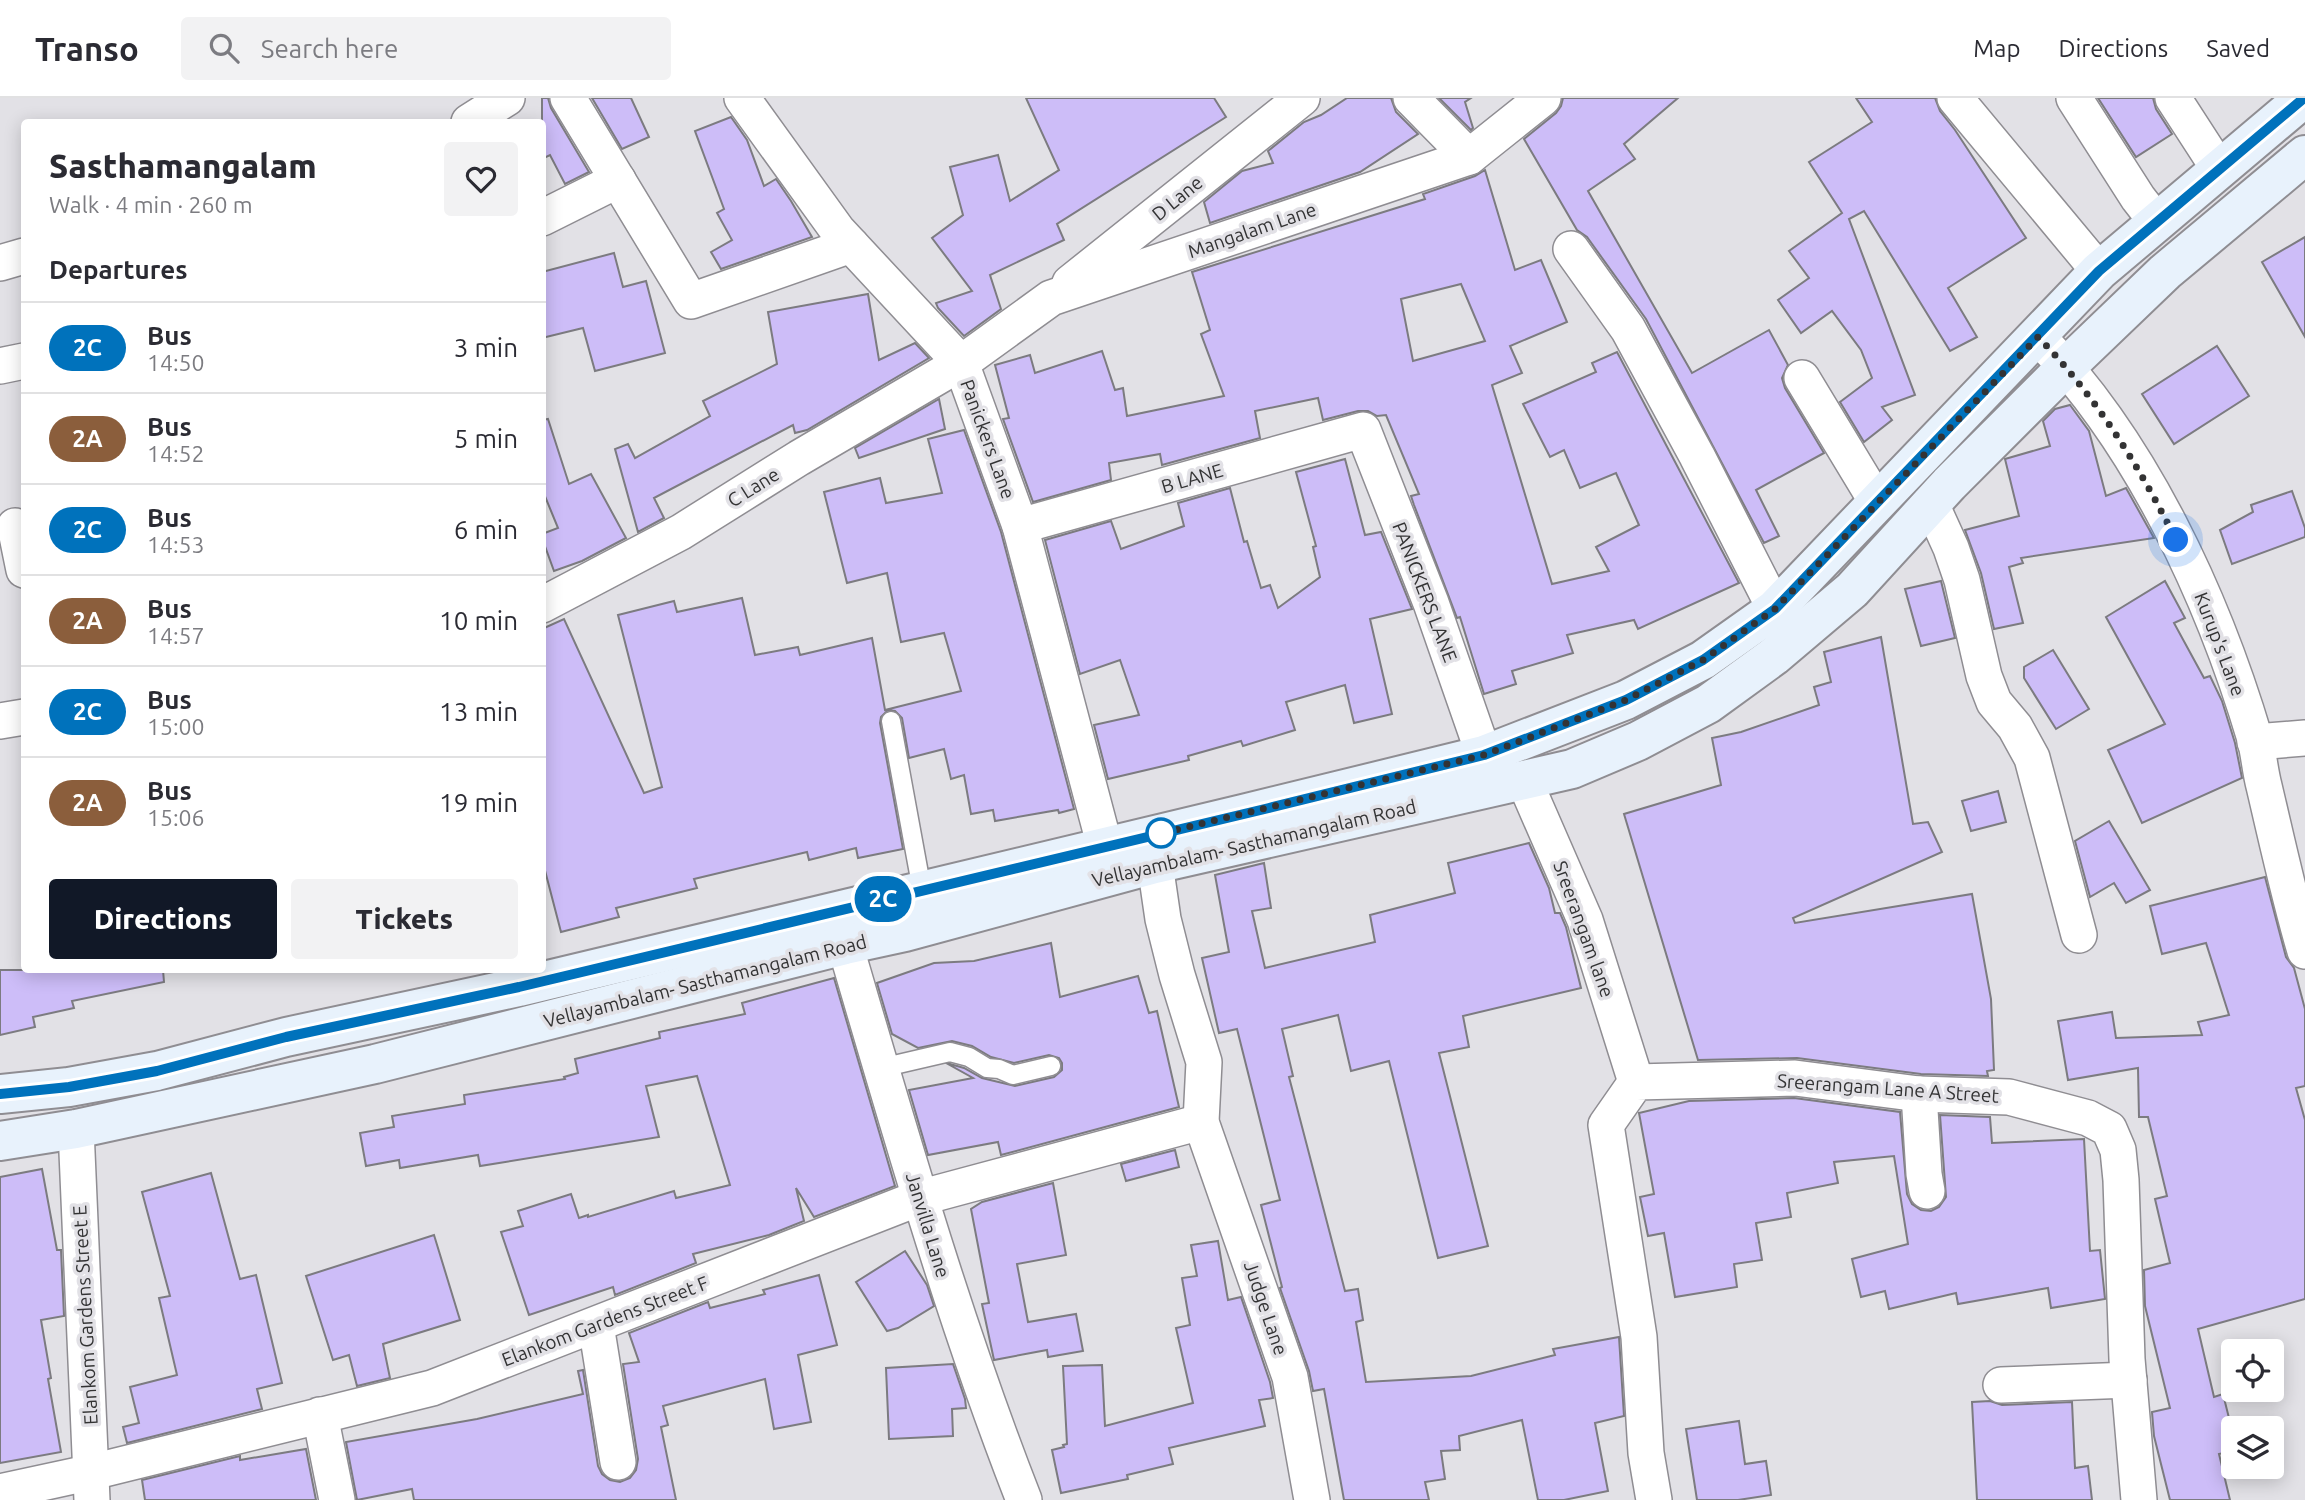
<!DOCTYPE html>
<html lang="en">
<head>
<meta charset="utf-8">
<style>
	:root { --surface:#fff; --page:#f2f2f3; --text:#2b2b33; --muted:#7c7c81; --line:#e1e1e2; --accent:#111827 }
	body { margin:0; font-family:Ubuntu,sans-serif; background:var(--page); color:var(--text); height:100vh; display:flex; flex-direction:column; font-size:26px; white-space:nowrap }
	* { box-sizing:border-box; margin:0 }
	p { font-size:23px; color:var(--muted) }
	.icon { flex:none; width:38px; height:38px; fill:none; stroke:currentColor; stroke-width:2; stroke-linecap:round; stroke-linejoin:round }
	.map { position:relative; flex:1; overflow:hidden }
	.details { position:absolute; left:21px; top:21px; width:525px; height:854px; display:flex; flex-direction:column; background:var(--surface); border-radius:7px; box-shadow:0 4px 18px #0003 }
	.details>* { flex:none }
	.badge { padding:0 14px; border-radius:23px; font-size:24px; line-height:46px }
	.controls { position:absolute; left:2221px; top:1241px; display:grid; gap:14px }
	.controls a { display:grid; place-items:center; width:63px; height:63px; border-radius:7px; background:var(--surface); box-shadow:0 4px 18px #0003; font-size:35px }
	.you { position:absolute; width:35px; height:35px; margin:-18px; border:5px solid #fff; border-radius:50%; background:#1a73e8; box-shadow:0 0 0 10px #1a73e833 }
	.map>.badge { position:absolute; translate:-50% -50%; box-shadow:0 0 0 4px #fff }
	h2 { padding:0 28px; font-size:26px; line-height:63px }
	.round { display:grid; place-items:center; flex:none; width:74px; height:74px; border-radius:7px; background:var(--page) }
	.head { display:flex; align-items:center; justify-content:space-between; height:119px; padding:0 28px }
	h1 { font-size:33px; font-weight:800; line-height:52px }
	.primary-button { display:flex; gap:14px; margin-top:auto; padding:14px 28px }
	.primary-button a { flex:1; height:80px; border-radius:7px; background:var(--accent); color:#fff; font-size:28px; font-weight:800; line-height:80px; text-align:center }
	.primary-button a+a { background:var(--page); color:var(--text) }
	ul { padding:0; list-style:none }
	li { display:flex; align-items:center; gap:21px; height:91px; padding:0 28px; border-top:2px solid var(--line) }
	li div { flex:1 }
	li b { display:block; font-size:26px }
	li em { font-style:normal }
	li .badge { min-width:77px; font-weight:700; text-align:center }
	header { display:flex; align-items:center; gap:42px; box-sizing:border-box; height:98px; padding:0 35px; background:var(--surface); border-bottom:2px solid var(--line) }
	header strong { font-size:33px }
	nav { display:flex; gap:38px; margin-inline-start:auto; font-size:24px }
	.search { width:490px; height:63px; background:var(--page); display:flex; align-items:center; gap:18px; box-sizing:border-box; padding:0 24px; border-radius:7px; color:var(--muted); font-size:26px }
	.map>svg:first-child { display:block }
	.building { fill:#cdbdf8; stroke:#7c7b80; stroke-width:2; fill-rule:evenodd }
	.lines { fill:none; stroke-linecap:round; stroke-linejoin:round }
	.service-casing { stroke:#8f8d92; stroke-width:21 }
	.minor-casing { stroke:#8f8d92; stroke-width:38 }
	.secondary-casing { stroke:#8f8d92; stroke-width:42 }
	.service { stroke:#fff; stroke-width:18 }
	.minor { stroke:#fff; stroke-width:35 }
	.secondary { stroke:#e8f2fc; stroke-width:38 }
	.line-casing { stroke:#fff; stroke-width:16 }
	.line { stroke:#0072bc; stroke-width:10 }
	.walk { stroke:#333334; stroke-width:7; stroke-dasharray:0 12.6 }
	.stop-dot { fill:#fff; stroke:#0072bc; stroke-width:3.5 }
	.labels { text-anchor:middle; dominant-baseline:central; stroke-width:7; stroke-linejoin:round; paint-order:stroke }
	.street-label { font-size:19px; fill:#333334; stroke:#e2e1e6 }
</style>
</head>
<body>
<header>
<strong>Transo</strong>
<div class="search"><svg class="icon" aria-label="search" viewBox="0 0 24 24"><circle cx="10" cy="10" r="6"/><path d="M15 15l6 6"/></svg>Search here</div>
<nav><a>Map</a><a>Directions</a><a>Saved</a></nav>
</header>
<div class="map">
<svg width="2305" height="1402" viewBox="0 0 2305 1402">
	<rect width="100%" height="100%" fill="#e2e1e6"/>
	<g class="building">
		<polygon points="542,0 548,0 551,10 589,74 565,86 550,57 542,61"/>
		<polygon points="592,0 631,0 649,39 622,51"/>
		<polygon points="1026,0 1214,0 1226,19 1057,126 1064,142 990,177 1001,211 964,238 938,210 936,205 972,193 932,140 963,117 950,69 998,57 1010,103 1059,72"/>
		<polygon points="1347,0 1391,0 1396,14 1418,36 1360,74 1210,125 1204,104 1242,73 1273,65 1268,53 1304,24 1321,17"/>
		<polygon points="1439,0 1471,0 1465,4 1473,30 1471,32"/>
		<polygon points="1563,0 1678,0 1624,46 1635,61 1588,93 1692,275 1769,232 1788,267 1782,280 1785,290 1824,355 1756,392 1779,438 1764,445 1646,221 1587,139 1577,132 1524,41 1556,15 1561,8"/>
		<polygon points="1856,0 1935,0 1940,13 1955,32 2026,140 1948,190 1977,239 1950,253 1864,113 1849,121 1915,297 1882,309 1892,322 1864,344 1840,304 1872,280 1861,252 1832,213 1801,235 1778,202 1809,180 1789,153 1842,115 1809,64 1872,24"/>
		<polygon points="2098,0 2153,0 2156,11 2172,36 2136,59"/>
		<polygon points="731,19 747,42 764,88 776,81 791,103 812,139 721,171 711,154 732,142 717,115 724,111 695,33"/>
		<path d="M1485,72L1515,172L1541,162L1567,224L1510,248L1522,275L1492,287L1552,486L1609,473L1596,449L1639,427L1616,375L1580,390L1564,352L1550,359L1523,306L1596,274L1592,265L1617,254L1739,485L1638,531L1634,522L1567,537L1573,555L1512,573L1516,586L1484,596L1460,519L1457,520L1414,407L1411,398L1419,396L1386,317L1377,318L1368,313H1358L1323,322L1318,300L1255,313L1260,340L1162,367L1160,356L1109,365L1111,382L1033,404L1003,321L1009,320L995,267L1030,257L1035,275L1102,253L1115,292L1123,290L1127,318L1224,298L1201,236L1210,232L1192,174L1425,101L1423,96L1475,78ZM1461,186L1485,243L1413,263L1401,201Z"/>
		<polygon points="2305,139 2305,239 2262,164"/>
		<polygon points="614,155 623,189 646,183 665,255 595,273 583,230 542,240 542,174"/>
		<polygon points="868,196 879,262 915,245 929,260 807,332 795,335 793,327 654,400 664,420 638,434 615,351 628,346 635,360 710,318 703,303 777,266 768,214"/>
		<polygon points="2217,248 2249,298 2174,346 2142,296"/>
		<polygon points="939,301 945,331 859,360 855,350"/>
		<polygon points="2070,307 2089,333 2106,398 2126,390 2154,440 2021,460 2023,465 2009,469 2023,525 1994,531 1981,475 1965,432 2019,418 2005,361 2050,348 2043,323 2055,311"/>
		<polygon points="548,321 569,386 591,376 626,440 582,463 554,473 542,440 542,436 558,430 542,391 542,322"/>
		<polygon points="964,332 1001,434 1074,711 1059,715 1058,712 995,723 993,712 971,716 964,677 951,681 944,651 909,660 902,620 895,613 888,612 881,619 880,625 903,751 858,760 856,750 809,762 807,754 694,781 697,790 616,810 619,819 561,834 542,761 542,531 564,521 644,695 662,689 618,517 674,503 677,514 742,500 755,557 798,549 800,557 872,540 885,612 961,593 944,535 901,544 887,475 847,485 824,394 880,380 886,405 942,395 928,341"/>
		<polygon points="1345,361 1365,437 1381,434 1412,511 1370,521 1392,616 1354,625 1345,587 1286,604 1295,632 1243,648 1241,643 1188,658 1189,662 1108,681 1094,627 1139,617 1120,562 1080,576 1045,442 1111,423 1121,451 1184,428 1178,405 1230,390 1244,444 1247,443 1261,490 1270,487 1278,510 1320,479 1313,449 1316,448 1296,374"/>
		<polygon points="2292,393 2305,430 2305,439 2232,466 2220,432 2253,414 2251,407"/>
		<polygon points="1941,483 1955,540 1921,548 1905,491"/>
		<polygon points="2165,483 2185,520 2174,525 2204,580 2210,578 2222,603 2235,645 2242,680 2142,725 2108,652 2165,626 2106,519"/>
		<polygon points="1881,539 1913,726 1928,724 1942,754 1793,820 1795,825 1972,796 1991,901 1994,972 1987,973 1988,978 1921,976 1797,960 1698,962 1624,716 1721,687 1712,640 1741,634 1819,607 1814,589 1831,584 1824,554"/>
		<polygon points="2053,552 2089,611 2056,631 2024,580 2024,569"/>
		<polygon points="1998,693 2006,724 1971,733 1962,703"/>
		<polygon points="2109,723 2150,792 2126,805 2114,785 2090,799 2075,743"/>
		<polygon points="1529,745 1549,790 1555,815 1560,815 1566,829 1581,890 1463,918 1469,949 1439,955 1488,1148 1438,1160 1389,963 1351,973 1338,917 1282,931 1293,978 1289,979 1345,1193 1358,1191 1363,1222 1356,1224 1366,1284 1471,1278 1555,1257 1553,1251 1619,1239 1624,1318 1595,1325 1608,1393 1564,1402 1538,1402 1522,1322 1459,1338 1460,1352 1441,1353 1445,1381 1425,1384 1429,1402 1344,1402 1324,1291 1313,1293 1309,1273 1280,1190 1282,1189 1261,1107 1280,1102 1237,931 1219,935 1202,860 1229,854 1215,777 1264,765 1271,810 1252,813 1265,870 1375,844 1370,817 1455,795 1448,765"/>
		<polygon points="2265,779 2286,859 2294,870 2305,911 2305,988 2296,990 2305,1022 2305,1201 2198,1231 2214,1299 2223,1296 2233,1336 2233,1353 2219,1356 2230,1402 2170,1402 2154,1338 2152,1314 2170,1310 2145,1208 2144,1172 2170,1165 2155,1101 2167,1098 2148,1019 2139,1019 2138,970 2068,982 2058,923 2112,914 2116,940 2202,937 2198,924 2229,917 2206,845 2162,856 2150,808"/>
		<polygon points="1051,845 1060,899 1138,878 1149,915 1157,913 1179,1009 1001,1057 998,1044 928,1057 909,992 973,980 948,966 950,966 964,970 982,980 1015,988 1054,979 1062,972 1062,965 1059,960 1049,957 1014,965 991,959 972,948 952,943 918,950 892,936 877,885 934,865 974,863"/>
		<polygon points="0,872 163,872 164,884 72,903 74,910 33,919 35,929 0,937"/>
		<polygon points="834,880 895,1088 814,1119 796,1090 804,1123 769,1137 693,1156 696,1165 615,1197 613,1189 529,1217 501,1134 523,1128 518,1113 571,1096 579,1120 588,1117 588,1119 674,1093 676,1100 730,1087 697,978 646,988 659,1039 480,1068 478,1057 400,1070 399,1062 366,1068 360,1035 394,1029 392,1018 465,1006 464,997 565,981 564,979 578,975 575,961 660,940 659,934 745,916 742,905"/>
		<polygon points="1794,1000 1900,1014 1907,1096 1912,1106 1921,1112 1931,1113 1939,1109 1946,1099 1940,1017 1990,1019 1992,1045 2084,1041 2090,1153 2100,1152 2105,1201 2051,1210 2048,1190 1958,1206 1956,1195 1889,1211 1885,1193 1861,1199 1852,1161 1908,1146 1894,1058 1834,1064 1838,1085 1787,1095 1791,1119 1756,1125 1762,1162 1734,1166 1737,1189 1675,1199 1664,1135 1648,1138 1640,1099 1654,1096 1639,1015 1689,1003"/>
		<polygon points="1175,1052 1179,1069 1126,1083 1121,1066"/>
		<polygon points="42,1071 57,1152 61,1152 64,1218 41,1222 51,1280 48,1281 61,1354 0,1365 0,1079"/>
		<polygon points="211,1075 240,1181 256,1177 282,1285 257,1291 262,1311 127,1345 123,1329 139,1325 130,1289 177,1277 159,1200 170,1198 142,1094"/>
		<polygon points="1053,1085 1066,1157 1017,1166 1028,1224 1076,1216 1083,1253 1048,1259 1047,1252 994,1262 982,1206 989,1205 971,1111 982,1104"/>
		<polygon points="434,1137 460,1222 383,1246 390,1280 357,1288 349,1257 333,1262 306,1178"/>
		<polygon points="1218,1143 1228,1202 1241,1199 1270,1284 1273,1300 1259,1302 1265,1328 1169,1350 1173,1366 1127,1377 1128,1381 1061,1395 1052,1352 1064,1349 1063,1347 1067,1346 1063,1268 1102,1267 1105,1328 1193,1305 1176,1230 1190,1227 1182,1180 1197,1178 1191,1147"/>
		<polygon points="905,1153 927,1187 934,1208 898,1230 887,1233 856,1184"/>
		<polygon points="819,1177 837,1247 798,1257 811,1324 774,1331 765,1281 663,1308 668,1327 661,1329 676,1402 414,1402 412,1391 357,1402 346,1344 477,1321 583,1296 578,1273 583,1272 598,1368 602,1376 610,1382 620,1384 630,1380 636,1372 638,1361 623,1266 639,1264 629,1235 708,1204 710,1210 765,1196 763,1192"/>
		<polygon points="953,1266 965,1301 966,1310 952,1311 953,1338 889,1341 886,1270"/>
		<polygon points="1990,1303 2002,1307 2072,1304 2075,1370 2088,1368 2092,1402 1977,1402 1972,1304"/>
		<polygon points="1739,1323 1745,1366 1766,1363 1771,1397 1738,1402 1697,1402 1686,1331"/>
		<polygon points="306,1351 316,1402 145,1402 142,1382 240,1358 240,1362"/>
	</g>
	<g class="lines">
		<g class="service-casing">
			<g id="service">
				<polyline points="891,623 922,792"/>
				<polyline points="881,970 950,954 969,959 987,970 999,971 1013,977 1051,968"/>
			</g>
		</g>
		<g class="minor-casing">
			<g id="minor">
				<polyline points="568,0 691,203 851,147"/>
				<polyline points="742,0 838,133 961,265 1020,428 1105,749"/>
				<polyline points="1411,0 1469,59"/>
				<polyline points="1955,0 2099,173"/>
				<polyline points="2074,0 2138,100 2156,123"/>
				<polyline points="2173,0 2219,71"/>
				<polyline points="469,24 507,0"/>
				<polyline points="542,120 618,82"/>
				<polyline points="1571,151 1628,231 1697,358 1775,511"/>
				<polyline points="0,165 24,158"/>
				<polyline points="1070,185 1302,0"/>
				<path d="M2038,239C2142,345 2213,500 2255,641C2259,657 2260,673 2264,688C2277,743 2289,799 2305,853"/>
				<polyline points="0,268 24,263"/>
				<polyline points="1802,280 1877,404"/>
				<polyline points="1931,406 1951,450 1962,482 1984,578 1994,604 2015,629 2032,660 2079,837"/>
				<polyline points="15,428 24,472"/>
				<polyline points="1020,428 1363,332 1431,505 1484,657"/>
				<polyline points="542,507 681,434 799,360 961,265 1051,200 1469,59 1543,0"/>
				<polyline points="0,623 24,619"/>
				<polyline points="2255,644 2305,640"/>
				<polyline points="1524,682 1585,822 1636,984"/>
				<polyline points="1155,766 1163,821 1177,877 1204,964 1201,1024 1290,1279 1312,1402"/>
				<path d="M845,847C900,1034 953,1221 1024,1402"/>
				<polyline points="1919,996 1924,1076 1927,1093"/>
				<polyline points="76,1031 92,1402"/>
				<polyline points="596,1227 618,1364"/>
				<polyline points="2001,1287 2129,1282"/>
				<polyline points="320,1317 337,1402"/>
				<polyline points="0,1394 92,1374 432,1290 919,1100 1201,1024"/>
				<polyline points="1654,1402 1646,1355 1639,1239 1606,1027 1636,984 1795,980 1919,996 2009,999 2088,1020 2109,1031 2118,1052 2121,1082 2127,1261 2139,1402"/>
			</g>
		</g>
		<g class="secondary-casing">
			<g id="secondary">
				<polyline points="0,996 69,989 157,973 286,939 519,889 1243,716 1484,657 1626,602 1703,562 1775,511 2099,173 2304,0"/>
				<polyline points="0,1043 76,1031 375,966 845,847 905,834 1155,766 1572,671 1638,643 1708,606 1774,558 1852,492 1949,386 2067,268 2165,174 2305,57"/>
			</g>
		</g>
		<use href="#service" class="service"/>
		<use href="#minor" class="minor"/>
		<use href="#secondary" class="secondary"/>
	</g>
	<g class="lines">
		<g class="line-casing">
			<polyline id="line" points="0,996 69,989 157,973 286,939 519,889 1269,710 1484,657 1626,602 1703,562 1775,511 2099,173 2304,0"/>
		</g>
		<use href="#line" class="line"/>
		<path class="walk" d="M1161,735L1151,738L1484,657L1626,602L1703,562L1775,511L2038,239C2095,297 2140,369 2176,442"/>
	</g>
	<circle class="stop-dot" cx="1161" cy="735" r="14"/>
	<g class="labels">
		<g class="street-label">
			<text transform="translate(1177 100) rotate(-39)">D Lane</text>
			<text transform="translate(1252 132) rotate(-19)">Mangalam Lane</text>
			<text transform="translate(988 341) rotate(70)">Panickers Lane</text>
			<text transform="translate(1192 380) rotate(-16)">B LANE</text>
			<text transform="translate(753 389) rotate(-32)">C Lane</text>
			<text transform="translate(1425 494) rotate(69)">PANICKERS LANE</text>
			<text transform="translate(2220 546) rotate(69)">Kurup's Lane</text>
			<text transform="translate(1254 745) rotate(-13)">Vellayambalam- Sasthamangalam Road</text>
			<text transform="translate(1584 831) rotate(70)">Sreerangam lane</text>
			<text transform="translate(705 883) rotate(-14)">Vellayambalam- Sasthamangalam Road</text>
			<text transform="translate(1888 990) rotate(4)">Sreerangam Lane A Street</text>
			<text transform="translate(928 1127) rotate(73)">Janvilla Lane</text>
			<text transform="translate(1266 1210) rotate(71)">Judge Lane</text>
			<text transform="translate(85 1217) rotate(-93)">Elankom Gardens Street E</text>
			<text transform="translate(605 1223) rotate(-21)">Elankom Gardens Street F</text>
		</g>
	</g>
</svg>
<div class="controls">
<a><svg class="icon" aria-label="locate" viewBox="0 0 24 24"><circle cx="12" cy="12" r="6"/><path d="M12 2v4M12 18v4M2 12h4M18 12h4"/></svg></a>
<a><svg class="icon" aria-label="layers" viewBox="0 0 24 24"><path d="M12 4l9 5-9 5-9-5zM3 14l9 5 9-5"/></svg></a>
</div>
<div class="you" style="left:2176px;top:442px"></div>
<b class="badge" style="left:883px;top:801px;background:#0072bc;color:#fff">2C</b>
<section class="details">
<div class="head"><div><h1>Sasthamangalam</h1><p>Walk · 4 min · 260 m</p></div><a class="round"><svg class="icon" aria-label="heart" viewBox="0 0 24 24"><path d="M12 20l-8-8c-3-5 5-10 8-4 3-6 11-1 8 4z"/></svg></a></div>
<h2>Departures</h2>
<ul>
<li><span class="badge" style="background:#0072bc;color:#fff">2C</span><div><b>Bus</b><p>14:50</p></div><em>3 min</em></li>
<li><span class="badge" style="background:#8b5e3c;color:#fff">2A</span><div><b>Bus</b><p>14:52</p></div><em>5 min</em></li>
<li><span class="badge" style="background:#0072bc;color:#fff">2C</span><div><b>Bus</b><p>14:53</p></div><em>6 min</em></li>
<li><span class="badge" style="background:#8b5e3c;color:#fff">2A</span><div><b>Bus</b><p>14:57</p></div><em>10 min</em></li>
<li><span class="badge" style="background:#0072bc;color:#fff">2C</span><div><b>Bus</b><p>15:00</p></div><em>13 min</em></li>
<li><span class="badge" style="background:#8b5e3c;color:#fff">2A</span><div><b>Bus</b><p>15:06</p></div><em>19 min</em></li>
</ul>
<div class="primary-button"><a>Directions</a><a>Tickets</a></div>
</section>
</div>
</body>
</html>
